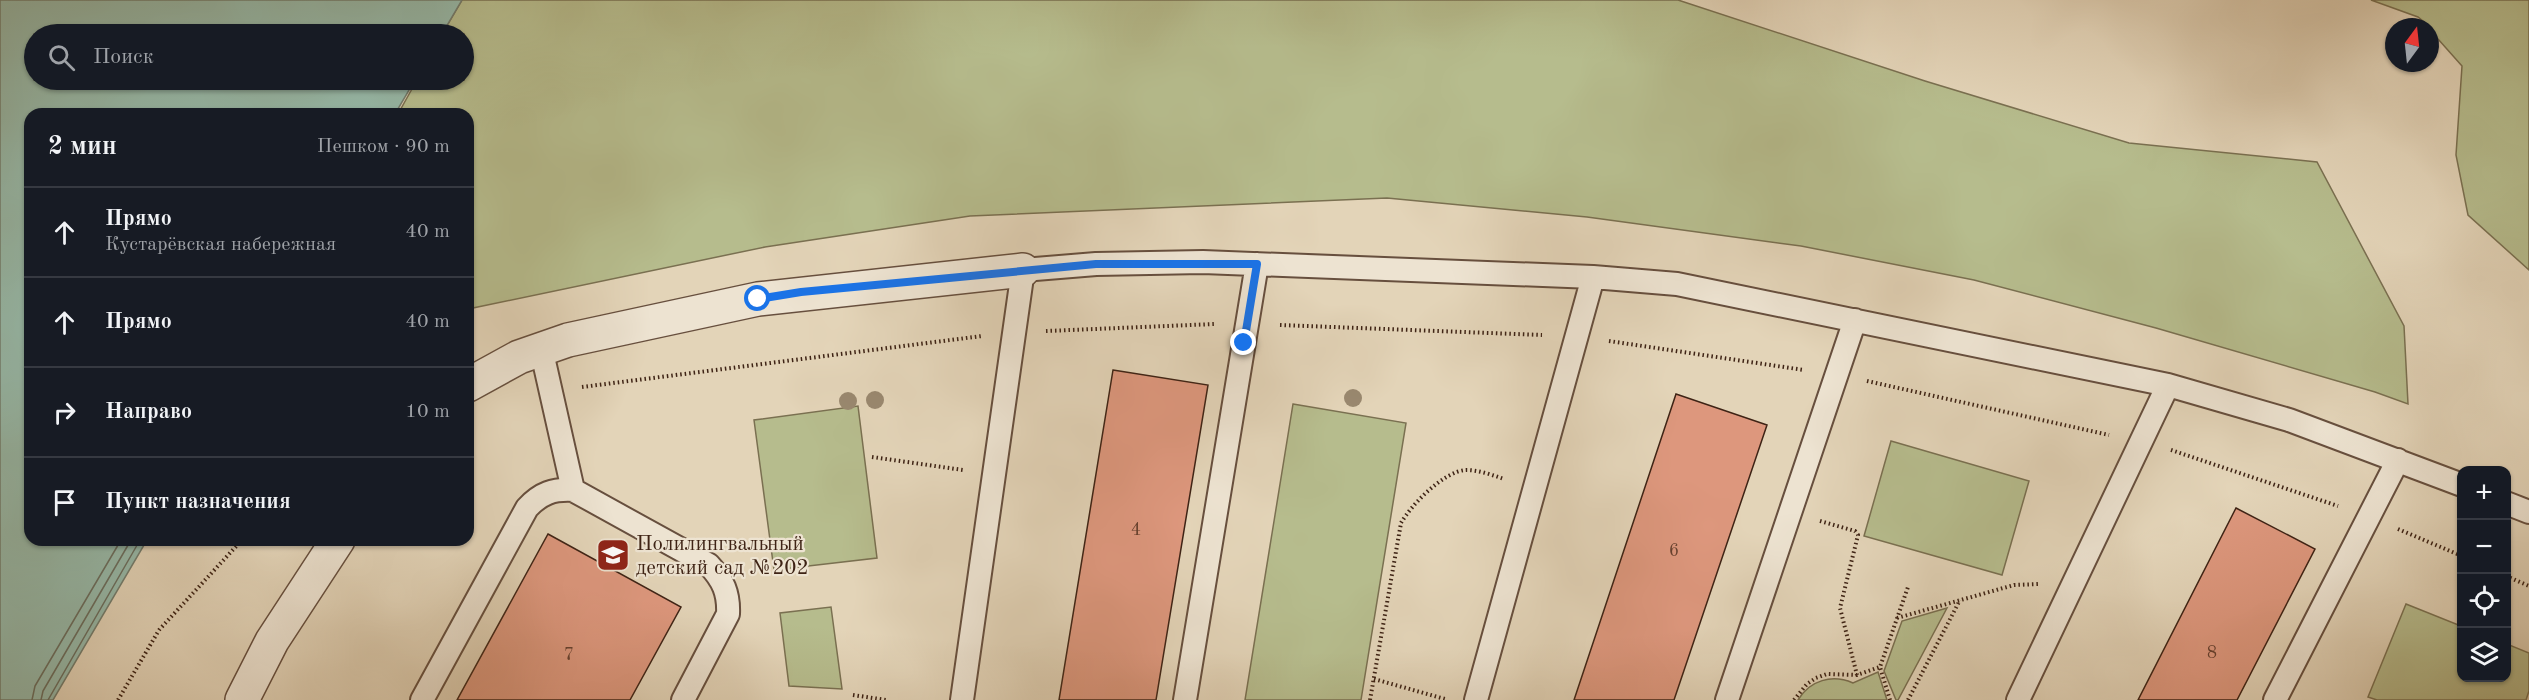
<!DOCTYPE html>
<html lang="ru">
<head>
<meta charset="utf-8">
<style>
  body { margin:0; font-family:"Old Standard TT",serif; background:#20242c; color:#f1f3f6 }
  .controls { position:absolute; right:18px; bottom:18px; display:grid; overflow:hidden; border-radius:12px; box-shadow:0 2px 4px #0004 }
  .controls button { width:54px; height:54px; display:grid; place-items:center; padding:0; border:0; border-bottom:2px solid #363941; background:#171b24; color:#f1f3f6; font:30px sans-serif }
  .compass { position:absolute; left:2385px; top:18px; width:54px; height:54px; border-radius:50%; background:#171b24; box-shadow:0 2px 4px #0004; rotate:15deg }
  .stop { position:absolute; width:18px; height:18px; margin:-14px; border:4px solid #1a73e8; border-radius:50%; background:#fff }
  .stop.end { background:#1a73e8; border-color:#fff; box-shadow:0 2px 6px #0008 }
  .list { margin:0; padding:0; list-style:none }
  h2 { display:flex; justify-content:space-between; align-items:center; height:78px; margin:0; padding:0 24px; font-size:26px }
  h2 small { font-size:20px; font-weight:400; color:#9ea1a6 }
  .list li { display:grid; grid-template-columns:39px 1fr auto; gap:18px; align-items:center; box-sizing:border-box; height:90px; padding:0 24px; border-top:2px solid #363941 }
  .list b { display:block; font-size:22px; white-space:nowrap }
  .list p { margin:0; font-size:20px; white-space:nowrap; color:#9ea1a6 }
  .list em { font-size:20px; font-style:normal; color:#9ea1a6 }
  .icon { flex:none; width:33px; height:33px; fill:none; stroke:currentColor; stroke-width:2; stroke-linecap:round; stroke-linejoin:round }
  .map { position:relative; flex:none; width:2529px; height:700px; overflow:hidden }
  .search { position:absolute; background:#171b24; box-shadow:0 2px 4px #0004; left:24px; top:24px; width:450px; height:66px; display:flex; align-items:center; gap:15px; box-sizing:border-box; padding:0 21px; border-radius:33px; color:#9ea1a6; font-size:22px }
  .panel { position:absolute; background:#171b24; box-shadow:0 2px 4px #0004; left:24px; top:108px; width:450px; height:438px; border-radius:18px }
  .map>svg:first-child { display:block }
  .green { fill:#b6bc8d; stroke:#7a7051; stroke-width:1.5 }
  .water { fill:#96b9a9; stroke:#737d6e; stroke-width:1.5 }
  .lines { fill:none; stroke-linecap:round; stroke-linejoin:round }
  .shore { stroke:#6a6e5f; stroke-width:1.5 }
  .building { fill:#dd977d; stroke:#3e2315; stroke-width:1.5 }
  .lane-casing { stroke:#674f3e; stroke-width:26 }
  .street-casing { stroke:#674f3e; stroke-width:36 }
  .path { stroke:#3e2315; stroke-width:4; stroke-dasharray:1.5 3; stroke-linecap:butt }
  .lane { stroke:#ede3d1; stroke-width:22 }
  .street { stroke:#ede3d1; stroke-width:33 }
  .tree { fill:#99886f }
  .route { stroke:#1a73e8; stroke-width:8 }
  .labels { text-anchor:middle; stroke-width:4.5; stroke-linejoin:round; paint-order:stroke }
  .number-label { font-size:18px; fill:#66402f }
  .poi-label { font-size:21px; fill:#3e2315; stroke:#ede3d1; text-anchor:start }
</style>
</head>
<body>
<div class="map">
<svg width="2529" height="700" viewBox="0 0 2529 700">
  <rect width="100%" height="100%" fill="#e3d4b8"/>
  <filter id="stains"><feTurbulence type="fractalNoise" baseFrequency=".00333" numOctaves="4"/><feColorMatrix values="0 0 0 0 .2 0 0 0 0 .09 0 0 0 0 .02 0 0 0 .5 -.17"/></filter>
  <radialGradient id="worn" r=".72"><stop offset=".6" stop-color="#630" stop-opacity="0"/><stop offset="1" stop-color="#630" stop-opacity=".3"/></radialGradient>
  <path class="green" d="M462,0H1678L1925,81L2129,143L2317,162L2404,326L2408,404L2375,392L2156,328L1974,280L1801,246L1587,217L1387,198L970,216L765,247L468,309V114H398L417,80H464V34H442Z
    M2371,0H2529V270L2468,215L2456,155L2462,66L2430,30V27L2418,17Z
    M1293,404L1406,423L1361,700H1245Z
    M858,406L877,558L774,570L754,420Z
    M1891,441L2029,481L2002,575L1864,536Z
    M2406,604L2461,626L2462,678H2506L2507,644L2529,653V691L2526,700H2377L2368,697Z
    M831,607L842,689L789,686L780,613Z
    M1947,608L1898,700H1896L1884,671L1902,621Z
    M1878,672L1887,700H1798C1810,680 1832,674 1853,683Z"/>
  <path class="water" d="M0,0H462L442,34H34V80H415L395,114H30V540H147L53,700H0Z"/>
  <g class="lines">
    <path class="shore" d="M32,700L35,686L121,540
      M41,700L43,691L131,540
      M48,700L140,540"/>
  </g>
  <path class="building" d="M1113,370L1208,385L1156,700H1059Z
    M1676,394L1767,425L1674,700H1574Z
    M2236,508L2315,549L2237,700H2138Z
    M548,534L681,607L630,700H457Z"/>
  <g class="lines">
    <g class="lane-casing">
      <path id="lane" d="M541,348L573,490
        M2506,503L2529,512
        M422,700L527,508C541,493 553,489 573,490L709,565C723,580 729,593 728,614L683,700
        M962,700L1023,270L1096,264L1203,262L1593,277L1677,284L2168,385L2289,420L2462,485
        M1185,700L1257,264
        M1476,700L1593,277
        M1727,700L1855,320
        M2018,700L2168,385
        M2275,700L2398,460"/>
    </g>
    <g class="street-casing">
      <path id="street" d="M468,385L519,357L568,340L758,299L1023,270
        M242,700L272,641L338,540"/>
    </g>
    <path class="path" d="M1280,325L1542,335
      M1046,331L1215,324
      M1609,341L1804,370
      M1867,381L2109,435
      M582,387L982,336
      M2171,450L2338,506
      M872,457L963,470
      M1820,521L1855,531L1858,535L1840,608L1857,675
      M2398,529L2462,556
      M2506,576L2529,586
      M1897,618L2014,585L2038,584
      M1374,679L1445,699
      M853,695L886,700
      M118,700L159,630L242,540
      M1370,700L1401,523C1411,505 1444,471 1466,470C1479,470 1492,475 1504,479
      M1794,700L1807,684L1816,678L1827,674L1857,675L1880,667
      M1890,700L1880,667L1908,587
      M1908,700L1960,600"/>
    <use href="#lane" class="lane"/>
    <use href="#street" class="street"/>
  </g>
  <g class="tree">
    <circle cx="1353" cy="398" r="9"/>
    <circle cx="875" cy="400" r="9"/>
    <circle cx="848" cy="401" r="9"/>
  </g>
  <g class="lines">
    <path class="route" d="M758,299L801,292L1096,264H1257L1244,343"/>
  </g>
  <defs>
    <g id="school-square" transform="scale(1.725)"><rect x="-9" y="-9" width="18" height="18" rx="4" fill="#8f2418" stroke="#ede3d1"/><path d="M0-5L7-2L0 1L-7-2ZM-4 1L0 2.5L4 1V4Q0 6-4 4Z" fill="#fff"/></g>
  </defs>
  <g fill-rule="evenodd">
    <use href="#school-square" x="613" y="555"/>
  </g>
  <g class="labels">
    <g class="number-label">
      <text x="1136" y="535">4</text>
      <text x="1674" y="556">6</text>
      <text x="2212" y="658">8</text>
      <text x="569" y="660">7</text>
    </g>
    <g class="poi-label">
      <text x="636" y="550">Полилингвальный<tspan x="636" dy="24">детский сад №202</tspan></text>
    </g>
  </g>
  <rect width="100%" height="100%" filter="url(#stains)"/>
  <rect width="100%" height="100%" fill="url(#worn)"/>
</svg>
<div class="controls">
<button>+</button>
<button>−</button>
<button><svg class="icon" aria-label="locate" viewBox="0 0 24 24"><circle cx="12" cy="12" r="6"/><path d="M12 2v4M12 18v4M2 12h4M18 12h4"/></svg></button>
<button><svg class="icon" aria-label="layers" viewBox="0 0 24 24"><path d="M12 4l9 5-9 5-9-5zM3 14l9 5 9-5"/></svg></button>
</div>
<svg class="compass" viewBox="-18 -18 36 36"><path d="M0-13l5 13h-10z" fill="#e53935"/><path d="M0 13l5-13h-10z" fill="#9ea1a6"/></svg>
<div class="stop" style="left:758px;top:299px"></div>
<div class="stop end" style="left:1244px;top:343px"></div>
<div class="search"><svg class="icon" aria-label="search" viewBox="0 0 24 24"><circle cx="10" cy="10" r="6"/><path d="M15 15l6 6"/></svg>Поиск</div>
<section class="panel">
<h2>2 мин<small>Пешком · 90 m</small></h2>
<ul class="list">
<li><svg class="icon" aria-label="ahead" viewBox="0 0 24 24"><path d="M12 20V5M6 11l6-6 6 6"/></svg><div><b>Прямо</b><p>Кустарёвская набережная</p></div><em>40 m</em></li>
<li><svg class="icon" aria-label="ahead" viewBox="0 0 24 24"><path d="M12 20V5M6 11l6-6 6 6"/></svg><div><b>Прямо</b></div><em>40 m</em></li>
<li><svg class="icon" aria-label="right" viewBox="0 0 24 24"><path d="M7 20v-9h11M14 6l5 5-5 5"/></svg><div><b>Направо</b></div><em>10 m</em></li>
<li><svg class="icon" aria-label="arrive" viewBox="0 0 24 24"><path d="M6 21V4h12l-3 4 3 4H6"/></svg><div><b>Пункт назначения</b></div></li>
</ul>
</section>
</div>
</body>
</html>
